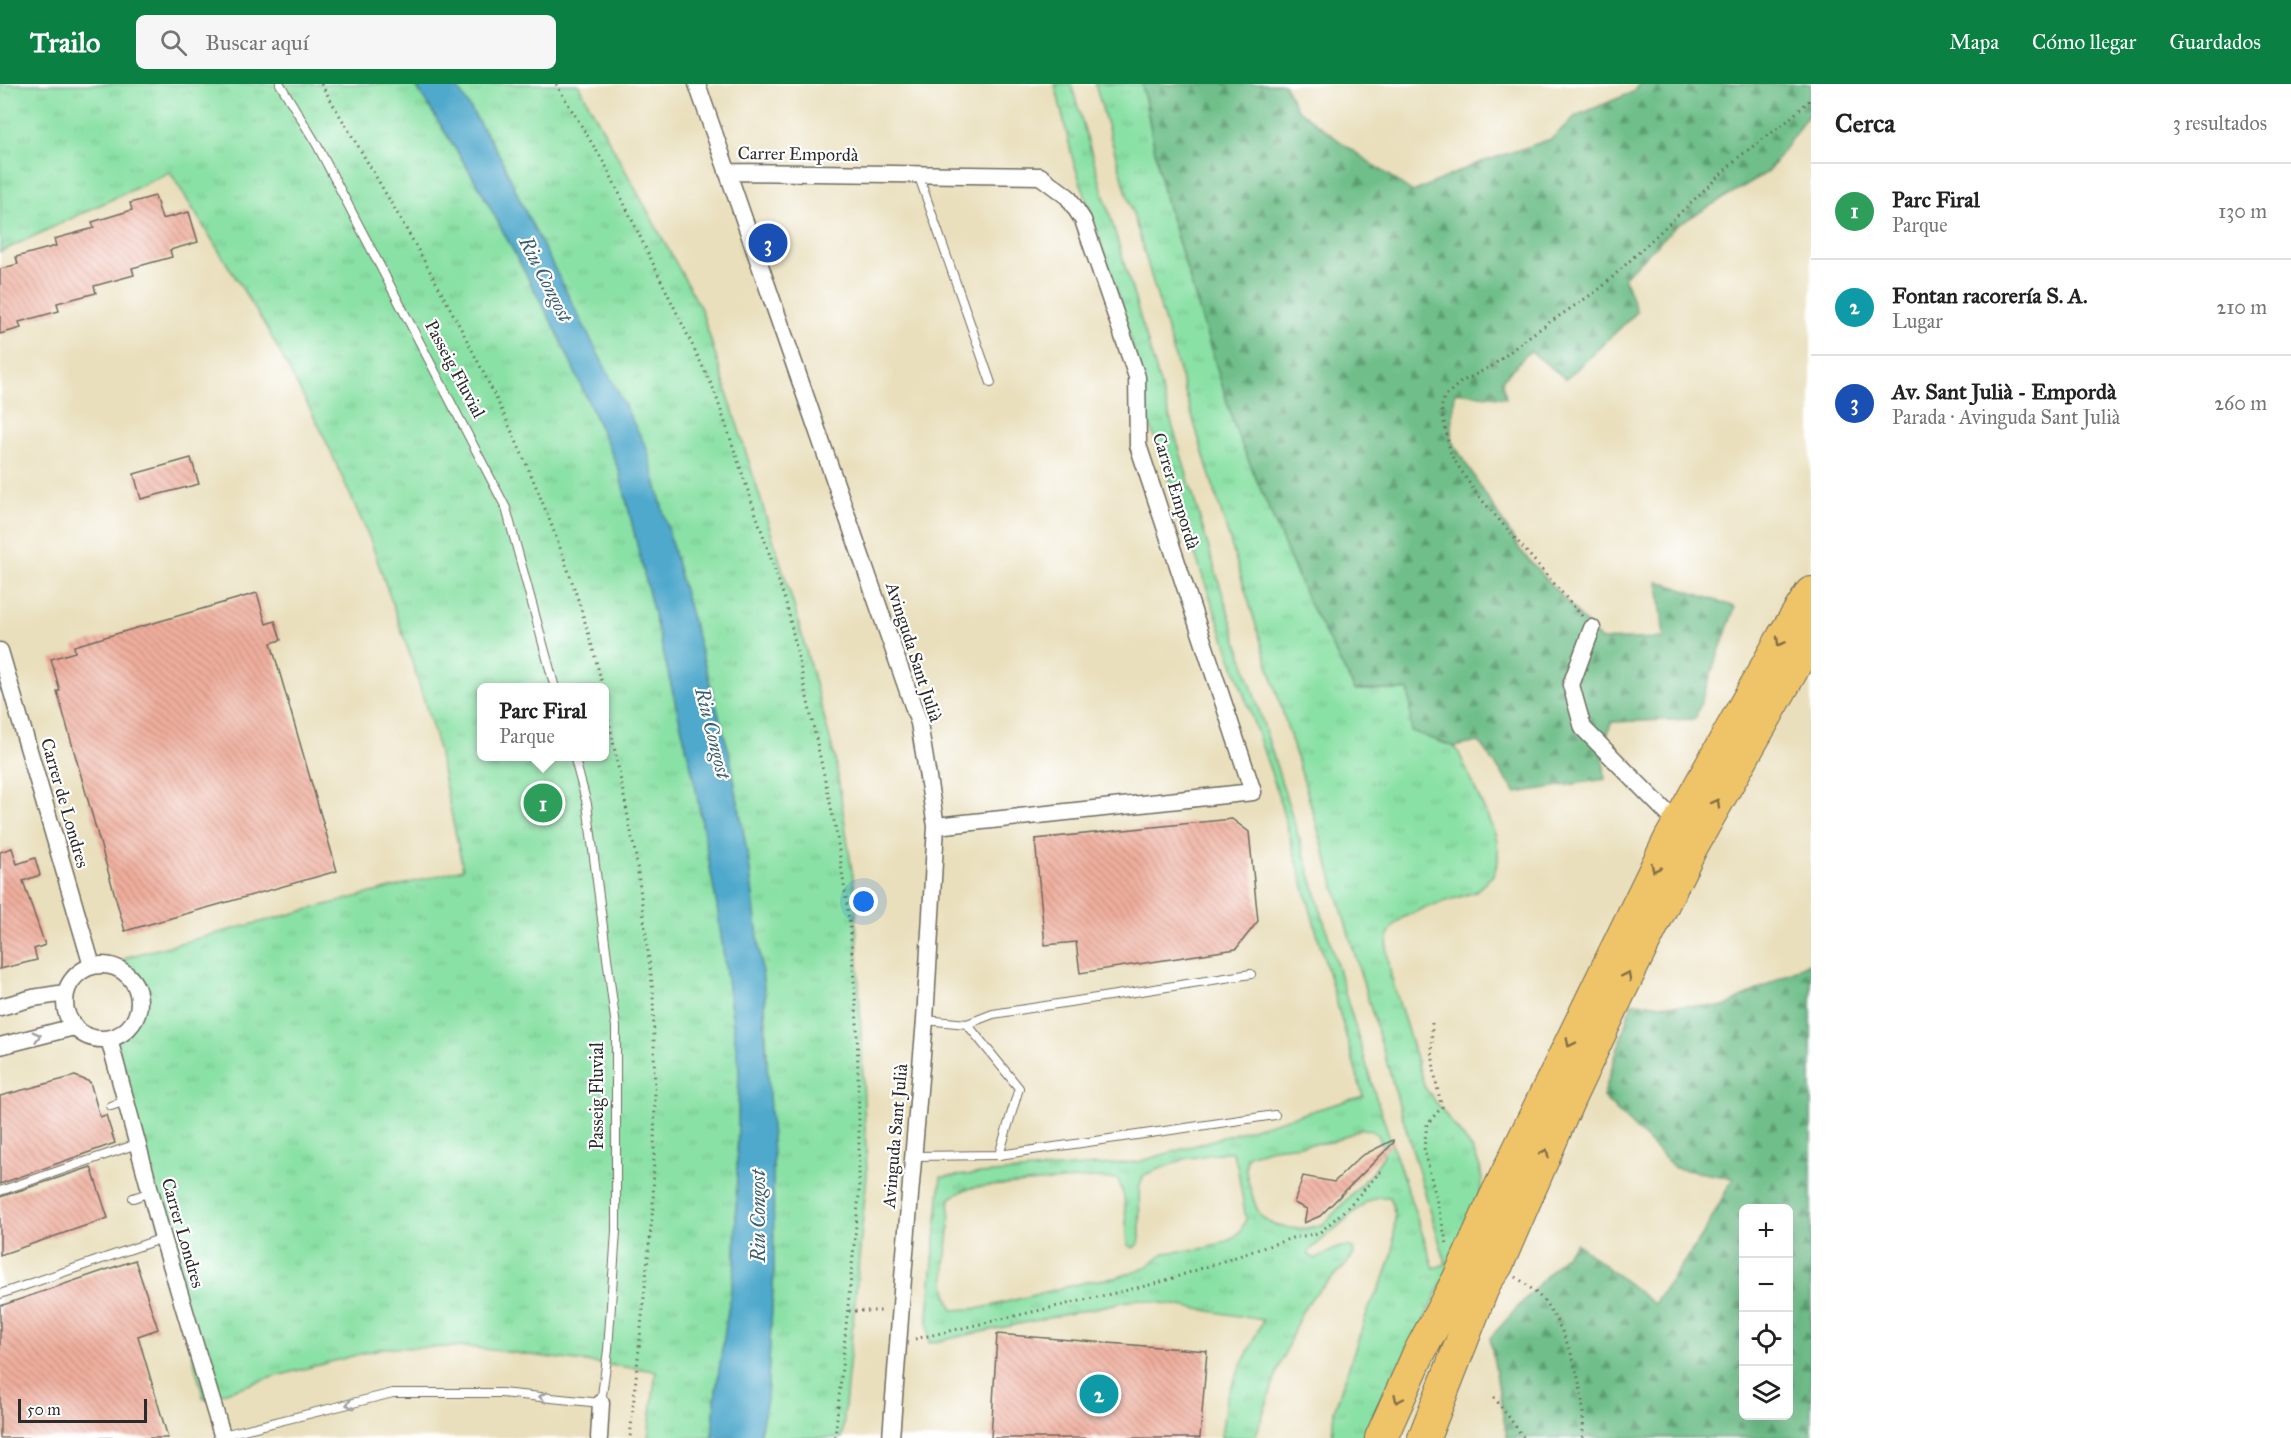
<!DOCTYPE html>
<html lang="es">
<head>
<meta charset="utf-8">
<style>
  body { margin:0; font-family:"IM FELL Great Primer",serif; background:#f6f6f6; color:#222 }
  .controls { position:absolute; right:18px; bottom:18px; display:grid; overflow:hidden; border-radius:9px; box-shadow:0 6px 24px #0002 }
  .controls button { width:54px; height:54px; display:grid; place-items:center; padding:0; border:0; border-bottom:2px solid #e0e0e0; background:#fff; color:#222; font:30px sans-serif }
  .scale { position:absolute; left:18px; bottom:15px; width:129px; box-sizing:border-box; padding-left:6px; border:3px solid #2b2b2b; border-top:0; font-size:16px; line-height:21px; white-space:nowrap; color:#2b2b2b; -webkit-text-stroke:4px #fff; paint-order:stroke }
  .you { position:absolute; left:864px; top:818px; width:21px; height:21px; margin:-15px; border:4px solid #fff; border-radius:50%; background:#1a73e8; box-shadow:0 0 0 9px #1a73e833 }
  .badge { display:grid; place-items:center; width:39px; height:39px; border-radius:50%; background:#0b8043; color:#fff; font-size:20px; font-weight:700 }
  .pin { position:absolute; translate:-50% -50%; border:3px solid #fff; box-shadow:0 2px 6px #0006 }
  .popup { position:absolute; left:477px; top:599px; width:132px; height:78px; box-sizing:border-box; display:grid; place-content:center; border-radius:9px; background:#fff; filter:drop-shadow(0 2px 4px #0005); font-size:20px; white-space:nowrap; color:#767676 }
  .popup b { font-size:22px; color:#222 }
  .popup::after { content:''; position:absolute; left:50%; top:100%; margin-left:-12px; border:12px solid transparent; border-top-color:#fff }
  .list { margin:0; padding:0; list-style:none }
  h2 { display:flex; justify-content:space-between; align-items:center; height:78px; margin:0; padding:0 24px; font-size:26px }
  h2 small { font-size:20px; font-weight:400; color:#767676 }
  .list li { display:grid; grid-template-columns:39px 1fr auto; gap:18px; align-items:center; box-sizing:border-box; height:96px; padding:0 24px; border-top:2px solid #e0e0e0 }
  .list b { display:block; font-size:22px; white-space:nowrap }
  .list p { margin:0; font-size:20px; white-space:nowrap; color:#767676 }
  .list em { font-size:20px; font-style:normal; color:#767676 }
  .icon { flex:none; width:33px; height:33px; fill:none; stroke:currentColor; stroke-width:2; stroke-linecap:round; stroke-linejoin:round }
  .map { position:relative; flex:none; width:1811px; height:1354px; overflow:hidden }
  header { display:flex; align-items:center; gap:36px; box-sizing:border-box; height:84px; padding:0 30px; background:#0b8043; color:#fff }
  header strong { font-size:28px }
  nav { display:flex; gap:33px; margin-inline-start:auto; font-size:21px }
  .search { width:420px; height:54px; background:#f6f6f6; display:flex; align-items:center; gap:15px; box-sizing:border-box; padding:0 21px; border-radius:9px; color:#767676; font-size:22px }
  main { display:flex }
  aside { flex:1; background:#fff }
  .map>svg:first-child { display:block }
  .grass { fill:url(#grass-tufts); stroke:#5a8668; stroke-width:1.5; fill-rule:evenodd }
  .forest { fill:url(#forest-firs); stroke:#4d755a; stroke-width:1.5; fill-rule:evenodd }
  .water { fill:#4fa9cc; stroke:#3d6a7c; stroke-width:1.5 }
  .building { fill:url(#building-back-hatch) }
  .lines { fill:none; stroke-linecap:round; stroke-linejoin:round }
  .lane-casing { stroke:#6e6a5e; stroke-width:10 }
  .street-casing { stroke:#6e6a5e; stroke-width:19 }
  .highway-casing { stroke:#6e6a5e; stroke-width:34 }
  .path { stroke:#6e6a5e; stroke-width:3; stroke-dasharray:1.5 4.5; stroke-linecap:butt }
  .lane { stroke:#fff; stroke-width:8 }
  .street { stroke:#fff; stroke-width:16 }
  .highway { stroke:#efc469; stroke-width:32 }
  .oneway { stroke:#837047 }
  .oneway2 { stroke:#a0a0a0 }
  .labels { text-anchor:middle; stroke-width:4.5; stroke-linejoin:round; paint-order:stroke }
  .street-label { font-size:18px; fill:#2b2b2b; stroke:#fff }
  .water-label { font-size:20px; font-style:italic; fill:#395d6b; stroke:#fff }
</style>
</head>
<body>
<header>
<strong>Trailo</strong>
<div class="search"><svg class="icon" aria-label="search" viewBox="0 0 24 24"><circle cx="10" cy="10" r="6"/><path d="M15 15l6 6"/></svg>Buscar aquí</div>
<nav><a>Mapa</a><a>Cómo llegar</a><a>Guardados</a></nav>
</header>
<main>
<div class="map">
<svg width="1811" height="1354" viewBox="0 0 1811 1354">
  <defs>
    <pattern id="grass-tufts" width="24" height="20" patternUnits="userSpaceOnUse" patternTransform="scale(1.5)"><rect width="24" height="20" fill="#8ae1a5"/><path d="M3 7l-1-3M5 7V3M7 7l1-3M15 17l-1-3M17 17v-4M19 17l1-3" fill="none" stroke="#77c18e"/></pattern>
    <pattern id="forest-firs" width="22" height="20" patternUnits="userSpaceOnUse" patternTransform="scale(1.5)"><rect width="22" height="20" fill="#6fbf8a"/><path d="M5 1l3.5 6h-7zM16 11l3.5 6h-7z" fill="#5b9b71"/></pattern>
    <pattern id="building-back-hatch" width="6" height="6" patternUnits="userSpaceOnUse" patternTransform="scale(1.5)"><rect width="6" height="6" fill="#f0ae9d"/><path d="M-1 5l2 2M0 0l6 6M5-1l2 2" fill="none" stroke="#c38e80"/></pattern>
  </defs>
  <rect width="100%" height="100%" fill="#fff"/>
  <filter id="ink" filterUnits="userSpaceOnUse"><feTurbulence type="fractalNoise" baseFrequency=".0167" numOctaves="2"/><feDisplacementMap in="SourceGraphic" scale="12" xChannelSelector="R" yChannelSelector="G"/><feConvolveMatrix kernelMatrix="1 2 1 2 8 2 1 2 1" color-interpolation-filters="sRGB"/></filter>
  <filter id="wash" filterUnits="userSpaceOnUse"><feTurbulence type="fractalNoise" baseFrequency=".008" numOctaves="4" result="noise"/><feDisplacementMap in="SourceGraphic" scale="24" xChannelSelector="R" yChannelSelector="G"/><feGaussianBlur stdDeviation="1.35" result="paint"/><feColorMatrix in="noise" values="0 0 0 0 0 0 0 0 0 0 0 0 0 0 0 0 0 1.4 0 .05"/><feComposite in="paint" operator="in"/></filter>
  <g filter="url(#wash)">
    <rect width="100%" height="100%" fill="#e9dfbc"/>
    <path class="grass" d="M0,0H415L478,101L557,248L619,386L694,695L717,822L739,984L735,1180L716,1306L712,1354H648L656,1287L468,1263L383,1264L273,1293L204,1315L109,955C144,940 150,906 116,884L127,873L463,785L435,652L410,571L370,455L321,346L268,246L170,88L0,168ZM482,604H604V672H482Z
      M455,0H578L701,225L794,522L835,674L855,807L867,1091L842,1354H759L767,1315L774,1186L765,913L749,779L729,668L680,492L649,373L527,131L500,72Z
      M1055,0H1071L1217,492L1308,783L1375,1010L1434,1184L1446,1180L1302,691L1203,369L1095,0H1142L1163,107L1236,347L1308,517L1355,606H1409L1458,667L1496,752L1498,765V778L1493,791L1475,808L1424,824L1404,833L1394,841L1388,852L1387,867L1391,892L1425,1004L1472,1065L1480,1083L1482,1097L1478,1125L1367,1354H1332L1334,1327L1368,1226L1385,1192L1393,1168L1395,1131L1390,1113H1378L1366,1118L1309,1167V1172L1315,1175C1328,1171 1339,1158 1353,1164L1354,1170L1345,1182L1313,1212L1301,1229L1278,1286L1255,1354H1221L1226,1314L1263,1236L1138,1215L929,1259L928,1231L941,1093L1138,1078L1363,1012L1275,700L1149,338L1141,293L1116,204L1073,76ZM1361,1045L1370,1046L1379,1052L1384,1071L1374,1086L1325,1139C1309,1147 1275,1147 1262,1133C1255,1125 1253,1113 1250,1103C1246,1091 1244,1082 1248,1071L1272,1064L1332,1058ZM1225,1068H1232L1237,1081L1246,1135L1241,1146L1232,1155L1207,1164L1164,1169L1143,1185L1115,1194L1090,1197L982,1224L953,1226C939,1195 946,1178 949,1147C950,1136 949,1125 950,1114L966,1105L978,1103L1089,1094L1118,1095L1124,1113L1128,1161L1133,1164L1138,1161L1140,1155L1139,1103L1144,1091L1185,1075Z"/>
    <path class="forest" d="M1142,0H1284L1297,25L1349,64L1413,108L1476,80L1551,55L1576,32L1633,8L1639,0H1811V27L1768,88L1676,142L1624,193L1637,228L1566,295L1530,267L1502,296L1506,314L1455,308L1451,356L1521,467L1601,556L1664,554L1658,497L1735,523L1695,635L1611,638L1603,668L1605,695L1516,709L1479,658L1454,663L1411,647L1409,606H1355L1308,517L1236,347L1163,107Z
      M1811,878V1354H1507L1490,1254L1576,1159L1654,1220L1701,1154L1733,1094L1675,1084L1603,1013L1632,919L1724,923ZM1744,1124H1788V1332H1744Z"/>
    <path class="water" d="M415,0H455L500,72L527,131L647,365L680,492L729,668L749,779L765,913L764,934L773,1071L774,1186L767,1315L759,1354H712L716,1306L735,1180L739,984L717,822L694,695L619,386L557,248L478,101Z"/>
    <g id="blocks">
      <path class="building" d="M155,112L162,135L189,128L198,158L170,166L172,173L132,184L134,191L94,202L96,209L57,219L59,227L19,238L21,244L0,250V185L18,180L16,173L56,162L54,155L94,144L92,138L132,126L130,119Z
        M191,374L199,400L141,415L134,390Z
        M257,509L266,540L275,537L281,556L271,559L337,787L125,847L57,607H60L51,575L75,568L74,562Z
        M1232,735L1249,748L1258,837L1236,865L1080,889L1076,858L1045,861L1035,755Z
        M12,764L17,780L35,774L40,791L23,797L45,861L34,865L37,876L0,885V768Z
        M75,992L90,998L100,1033L106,1031L115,1059L0,1100V1012Z
        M1393,1056L1394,1058L1320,1132L1304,1139L1307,1125L1294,1119L1303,1092L1334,1098L1361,1072Z
        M91,1083L108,1134L0,1171V1113Z
        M135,1176L158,1245L138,1252L168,1354H0V1222Z
        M997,1250L1207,1267L1200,1354H991Z"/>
    </g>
  </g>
  <g filter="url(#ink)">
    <use href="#blocks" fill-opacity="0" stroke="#6e6a5e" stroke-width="1.5"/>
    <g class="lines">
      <g class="lane-casing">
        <path id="lane" d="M280,0L317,61L506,424L555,604
          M918,90L991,299
          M925,936L967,940L1019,1004L999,1071
          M967,940L993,930L1251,890
          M111,1022L126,1017
          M913,1072L999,1071L1275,1031
          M0,1107L137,1060
          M133,1114L151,1108
          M0,1210L163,1154
          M223,1351L393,1309H501L601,1319L608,1266L616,1147V943L587,720L574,672"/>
      </g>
      <g class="street-casing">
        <path id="street" d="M697,0L919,639L936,742L925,936L904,1181L891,1354
          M727,88L1040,92L1068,113L1083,136L1137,293L1138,361L1253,708L936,742
          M1592,544L1571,601L1583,644L1678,740
          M0,567L92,882
          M65 918a37 37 0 1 1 74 0a37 37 0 1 1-74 0Z
          M0,923L33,914L65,909
          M109,955L163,1154L223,1354
          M0,962L74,943
          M599,1354L601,1319"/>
      </g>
      <g class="highway-casing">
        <path id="highway" d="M1381,1354L1418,1271L1459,1194L1495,1114L1670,755L1783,553L1811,509
          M1424,1354L1485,1198L1497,1181L1569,1015L1620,907L1692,762L1811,553"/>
      </g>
      <path class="path" d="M321,0C435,191 550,385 603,604
        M556,0L607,84L714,306L787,522L836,746L850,842L857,939L859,1039V1111L835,1354
        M1582,532L1475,408L1451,371L1441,324L1445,312L1461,298L1492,282L1531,251L1601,204L1740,72L1785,39L1811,15
        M604,612L636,773L653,907L655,1014L653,1123L630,1354
        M1432,939C1431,969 1434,994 1442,1023L1427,1040L1424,1064L1447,1160
        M1516,1193C1526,1200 1540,1211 1547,1221C1571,1256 1588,1311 1582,1354
        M849,1227H884
        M915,1255L1158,1199L1292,1154L1319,1149L1347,1124L1382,1086
        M1494,1313L1524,1354"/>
      <use href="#lane" class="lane"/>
      <use href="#street" class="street"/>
      <use href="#highway" class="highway"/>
    </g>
    <defs><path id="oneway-chevron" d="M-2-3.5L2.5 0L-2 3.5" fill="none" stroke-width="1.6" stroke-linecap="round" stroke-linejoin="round" transform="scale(1.5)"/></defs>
    <g class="oneway">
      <use href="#oneway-chevron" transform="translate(1780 558) rotate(120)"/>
      <use href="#oneway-chevron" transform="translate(1716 719) rotate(-61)"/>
      <use href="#oneway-chevron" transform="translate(1655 784) rotate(116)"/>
      <use href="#oneway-chevron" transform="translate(1627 892) rotate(-63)"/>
      <use href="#oneway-chevron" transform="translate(1570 959) rotate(116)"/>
      <use href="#oneway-chevron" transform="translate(1545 1069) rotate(-66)"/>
      <use href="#oneway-chevron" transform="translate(1398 1315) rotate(115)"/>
    </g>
    <g class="oneway2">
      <use href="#oneway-chevron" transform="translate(37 952) rotate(-15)"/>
      <use href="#oneway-chevron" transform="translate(543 1313) rotate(-174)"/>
      <use href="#oneway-chevron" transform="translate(350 1320) rotate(166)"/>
    </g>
  </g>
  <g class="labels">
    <g class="street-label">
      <text transform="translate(798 70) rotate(1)" y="6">Carrer Empordà</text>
      <text transform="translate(455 285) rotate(62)" y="6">Passeig Fluvial</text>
      <text transform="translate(1176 407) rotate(73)" y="6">Carrer Empordà</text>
      <text transform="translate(914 568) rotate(72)" y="6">Avinguda Sant Julià</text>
      <text transform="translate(65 719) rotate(74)" y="6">Carrer de Londres</text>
      <text transform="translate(597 1012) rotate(-90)" y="6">Passeig Fluvial</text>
      <text transform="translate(895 1052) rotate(-85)" y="6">Avinguda Sant Julià</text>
      <text transform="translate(183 1149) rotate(74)" y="6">Carrer Londres</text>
    </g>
    <g class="water-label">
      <text transform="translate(546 195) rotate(63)" y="7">Riu Congost</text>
      <text transform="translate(713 649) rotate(76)" y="7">Riu Congost</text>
      <text transform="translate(758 1132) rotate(-90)" y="7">Riu Congost</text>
    </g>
  </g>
</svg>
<div class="controls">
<button>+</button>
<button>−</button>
<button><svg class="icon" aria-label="locate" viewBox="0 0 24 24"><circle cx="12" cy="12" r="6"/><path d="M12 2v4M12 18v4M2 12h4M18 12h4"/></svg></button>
<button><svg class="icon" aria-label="layers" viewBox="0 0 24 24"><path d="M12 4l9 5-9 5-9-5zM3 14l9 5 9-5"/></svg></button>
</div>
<div class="scale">50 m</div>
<div class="you"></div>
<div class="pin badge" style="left:543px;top:719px;background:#2e9e5b">1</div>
<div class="popup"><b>Parc Firal</b>Parque</div>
<div class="pin badge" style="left:1099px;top:1310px;background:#0f9aa8">2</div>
<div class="pin badge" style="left:768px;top:159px;background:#1a4fb4">3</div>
</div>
<aside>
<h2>Cerca<small>3 resultados</small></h2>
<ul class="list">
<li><span class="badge" style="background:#2e9e5b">1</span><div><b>Parc Firal</b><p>Parque</p></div><em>130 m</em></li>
<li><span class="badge" style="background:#0f9aa8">2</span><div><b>Fontan racorería S. A.</b><p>Lugar</p></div><em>210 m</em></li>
<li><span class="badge" style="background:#1a4fb4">3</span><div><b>Av. Sant Julià - Empordà</b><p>Parada · Avinguda Sant Julià</p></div><em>260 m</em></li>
</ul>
</aside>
</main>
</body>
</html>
